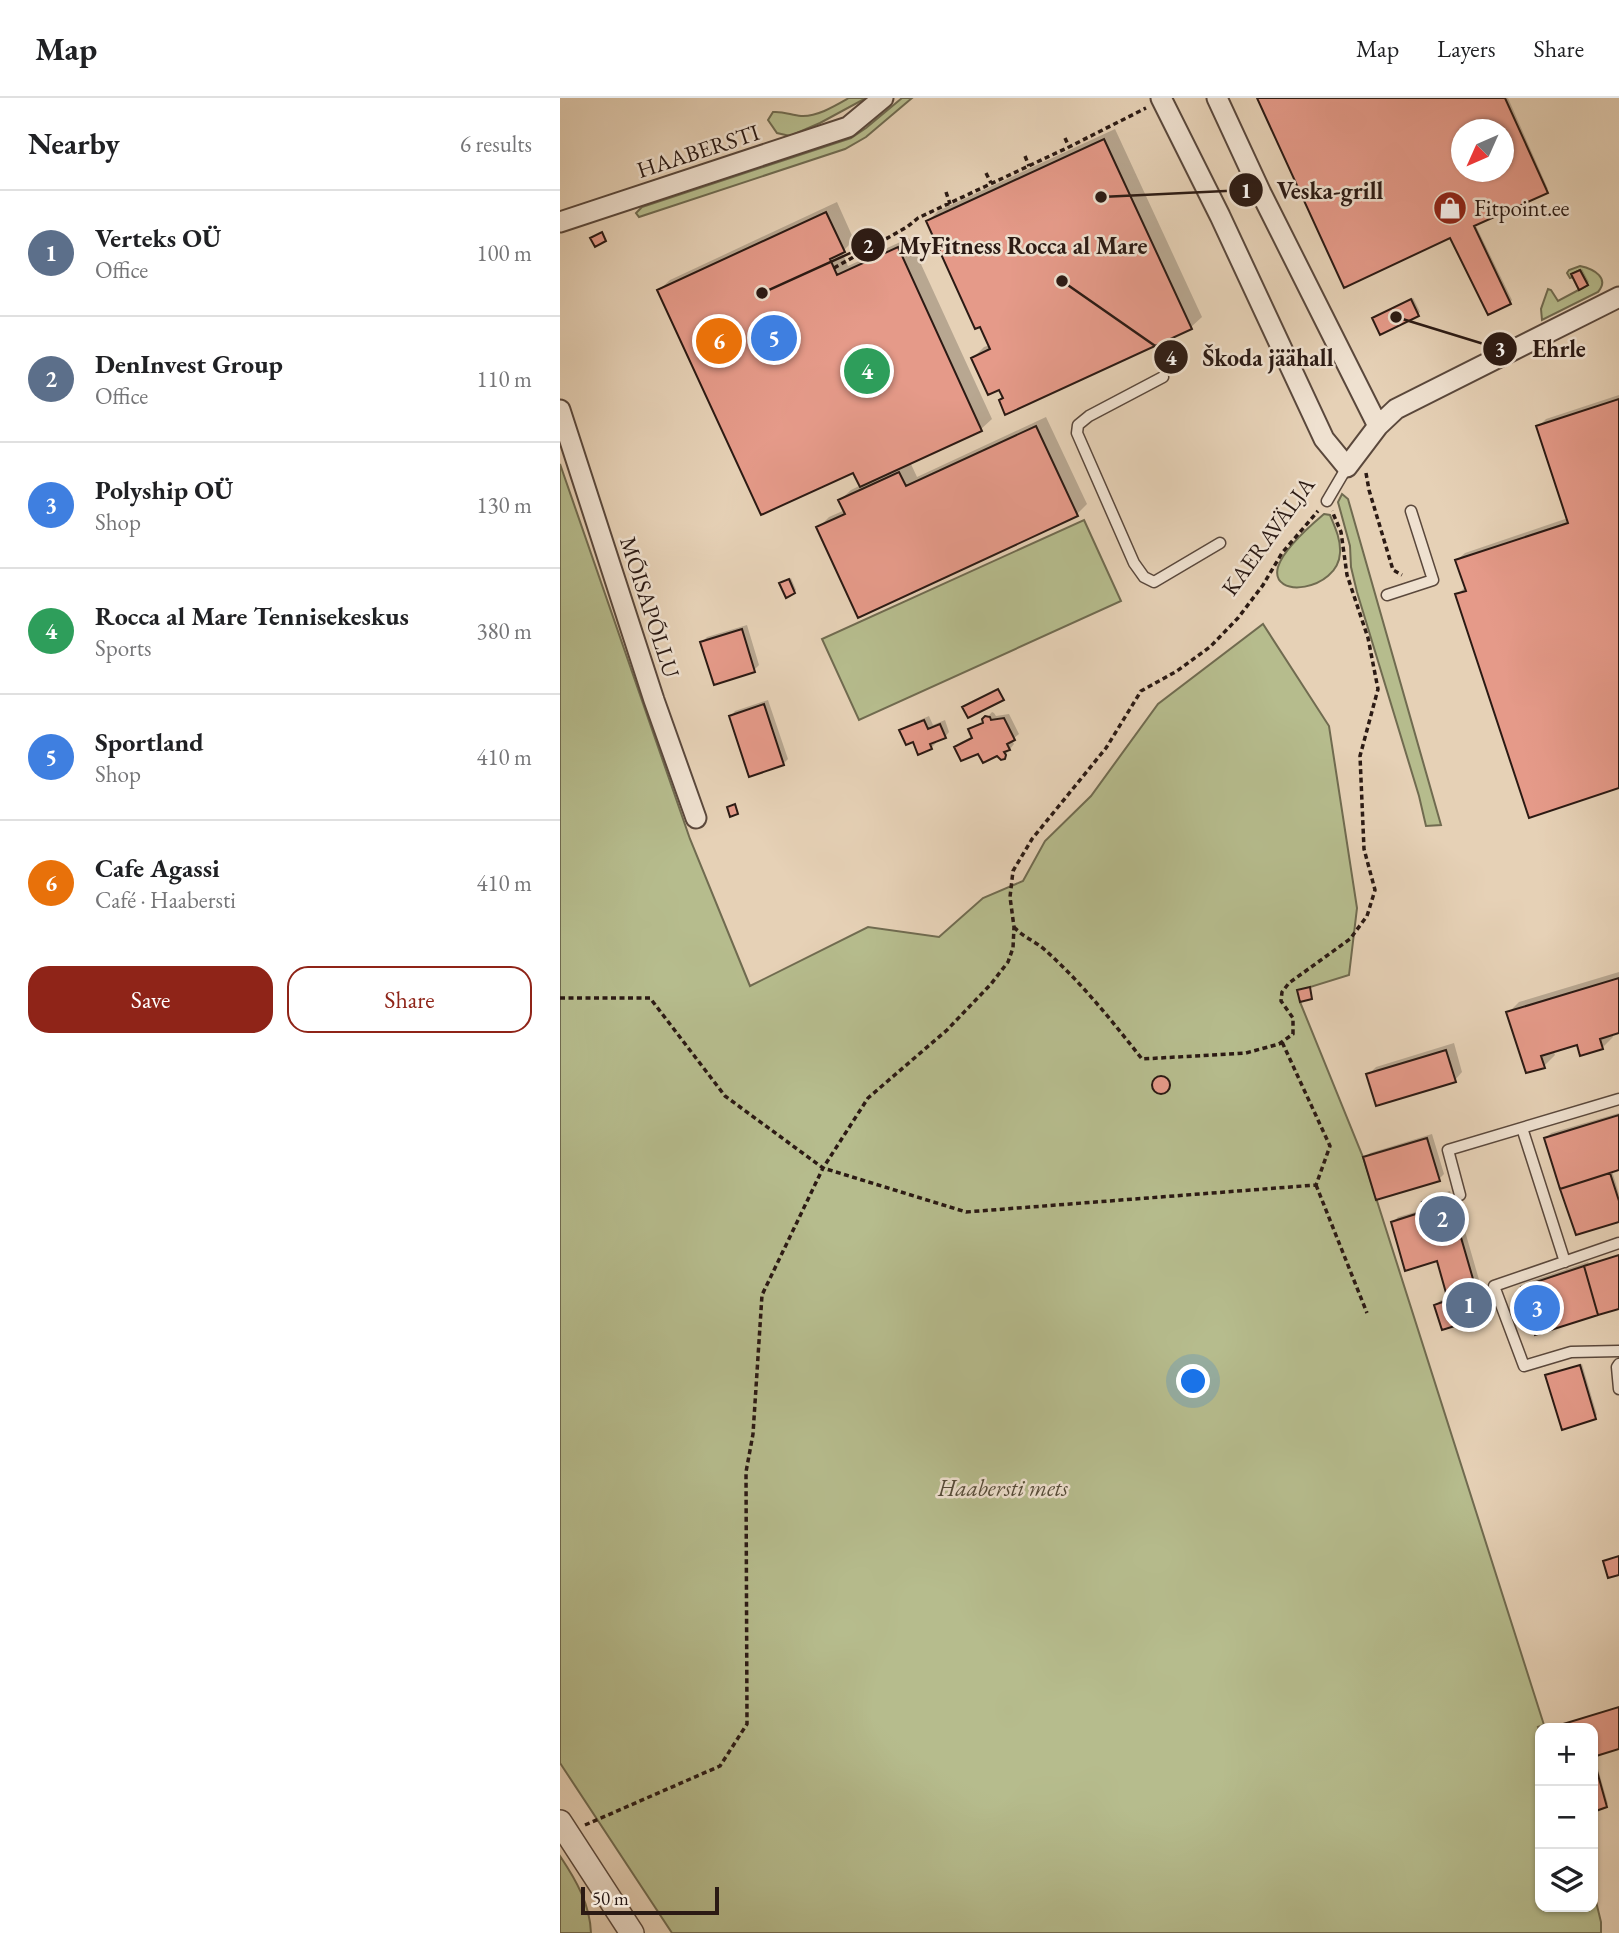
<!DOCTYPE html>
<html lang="en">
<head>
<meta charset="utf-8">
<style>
  body { margin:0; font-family:"EB Garamond",serif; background:#f6f6f6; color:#202124 }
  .controls { position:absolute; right:21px; bottom:21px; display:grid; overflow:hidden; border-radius:14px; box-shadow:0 2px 5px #0004 }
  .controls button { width:63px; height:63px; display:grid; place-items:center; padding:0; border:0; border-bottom:2px solid #e0e0e0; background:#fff; color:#202124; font:35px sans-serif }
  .compass { position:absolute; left:891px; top:21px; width:63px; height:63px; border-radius:50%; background:#fff; box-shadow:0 2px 5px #0004; rotate:225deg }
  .scale { position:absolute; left:21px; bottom:18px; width:138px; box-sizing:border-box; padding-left:7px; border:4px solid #2b1a14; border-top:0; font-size:19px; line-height:24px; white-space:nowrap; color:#2b1a14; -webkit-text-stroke:5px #efe1d0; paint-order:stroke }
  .you { position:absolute; left:634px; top:1284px; width:24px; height:24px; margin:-18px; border:5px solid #fff; border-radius:50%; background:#1a73e8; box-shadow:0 0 0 10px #1a73e833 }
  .badge { display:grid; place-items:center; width:46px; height:46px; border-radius:50%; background:#8f2418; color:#fff; font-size:23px; font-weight:700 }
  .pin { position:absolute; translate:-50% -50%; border:4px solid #fff; box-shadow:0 2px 7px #0006 }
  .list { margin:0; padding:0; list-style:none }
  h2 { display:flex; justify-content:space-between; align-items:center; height:91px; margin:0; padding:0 28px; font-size:30px }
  h2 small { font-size:23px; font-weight:400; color:#757577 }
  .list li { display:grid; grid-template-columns:46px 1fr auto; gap:21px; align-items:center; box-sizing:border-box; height:126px; padding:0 28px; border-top:2px solid #e0e0e0 }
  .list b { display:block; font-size:26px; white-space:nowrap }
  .list p { margin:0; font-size:23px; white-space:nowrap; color:#757577 }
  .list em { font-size:23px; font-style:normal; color:#757577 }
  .actions { display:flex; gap:14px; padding:21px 28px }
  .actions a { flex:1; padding:16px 0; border:2px solid #8f2418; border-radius:21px; text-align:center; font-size:24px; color:#8f2418 }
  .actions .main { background:#8f2418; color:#fff }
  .icon { flex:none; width:38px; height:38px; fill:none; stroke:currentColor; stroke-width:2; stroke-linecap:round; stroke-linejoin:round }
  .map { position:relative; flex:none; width:1059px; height:1835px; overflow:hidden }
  header { display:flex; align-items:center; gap:42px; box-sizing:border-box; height:98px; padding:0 35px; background:#fff; border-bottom:2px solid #e0e0e0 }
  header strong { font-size:33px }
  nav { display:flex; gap:38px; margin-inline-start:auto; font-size:24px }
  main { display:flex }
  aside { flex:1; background:#fff }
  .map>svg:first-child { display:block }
  .green { fill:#b6bc8d; stroke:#706b50; stroke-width:2 }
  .shadow { fill:#0003; fill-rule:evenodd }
  .building { fill:#e59a89; stroke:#2b1a14; stroke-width:2; fill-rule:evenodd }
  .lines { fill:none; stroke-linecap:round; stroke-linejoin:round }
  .service-casing { stroke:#5a483c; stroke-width:13 }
  .minor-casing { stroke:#5a483c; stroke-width:23 }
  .tertiary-casing { stroke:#5a483c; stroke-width:26 }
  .path { stroke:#2b1a14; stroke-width:3.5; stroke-dasharray:5 3.5; stroke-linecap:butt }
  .service { stroke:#efe1d0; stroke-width:10 }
  .minor { stroke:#efe1d0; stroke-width:19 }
  .tertiary { stroke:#efe1d0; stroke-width:23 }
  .labels { text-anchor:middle; stroke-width:5; stroke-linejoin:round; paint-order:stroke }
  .street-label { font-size:23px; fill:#2b1a14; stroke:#efe1d0 }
  .poi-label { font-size:23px; fill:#2b1a14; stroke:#efe1d0; text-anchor:start }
  .park-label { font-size:23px; font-style:italic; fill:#554b38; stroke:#efe1d0 }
  .leader { fill:none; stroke:#2b1a14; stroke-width:2.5 }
  .callout-dot { fill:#2b1a14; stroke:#efe1d0; stroke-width:2.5 }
  .mark-label { font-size:21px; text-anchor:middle; font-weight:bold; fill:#fff }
  .callout-label { font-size:24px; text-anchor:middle; font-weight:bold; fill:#2b1a14; stroke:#efe1d0; stroke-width:5; stroke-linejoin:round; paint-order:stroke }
</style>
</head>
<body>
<header>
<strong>Map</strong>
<nav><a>Map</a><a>Layers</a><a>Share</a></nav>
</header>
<main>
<aside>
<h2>Nearby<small>6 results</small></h2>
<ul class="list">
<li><span class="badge" style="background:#5c6f8a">1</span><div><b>Verteks OÜ</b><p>Office</p></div><em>100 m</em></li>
<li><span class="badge" style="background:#5c6f8a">2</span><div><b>DenInvest Group</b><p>Office</p></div><em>110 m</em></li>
<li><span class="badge" style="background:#3f7fe0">3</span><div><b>Polyship OÜ</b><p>Shop</p></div><em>130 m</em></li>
<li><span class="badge" style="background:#2e9e5b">4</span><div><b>Rocca al Mare Tennisekeskus</b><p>Sports</p></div><em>380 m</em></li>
<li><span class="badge" style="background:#3f7fe0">5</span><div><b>Sportland</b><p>Shop</p></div><em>410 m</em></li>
<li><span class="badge" style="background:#e8710a">6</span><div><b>Cafe Agassi</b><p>Café · Haabersti</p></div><em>410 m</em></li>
</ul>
<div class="actions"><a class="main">Save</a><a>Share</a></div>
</aside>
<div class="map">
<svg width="1059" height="1835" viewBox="0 0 1059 1835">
  <rect width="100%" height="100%" fill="#e6d1b6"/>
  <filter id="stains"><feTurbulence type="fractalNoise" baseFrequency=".00286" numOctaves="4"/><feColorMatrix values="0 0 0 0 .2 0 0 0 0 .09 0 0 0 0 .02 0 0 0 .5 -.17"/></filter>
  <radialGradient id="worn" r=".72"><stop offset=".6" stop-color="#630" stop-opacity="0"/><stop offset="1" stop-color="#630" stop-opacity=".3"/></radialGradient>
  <path class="green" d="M289,0H306L260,25L230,38L217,35L208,22L213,14C223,13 231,17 241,18C257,19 275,8 289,0Z
    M342,0H352L306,39L285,51L79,119L76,115L82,109L291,40L306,30Z
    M1020,168C1034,171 1050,180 1038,194L982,222L981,211L988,191L991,192L998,203L1028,187L1020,172L1012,176L1013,179L1010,180L1007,175L1009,172Z
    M0,366L130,741L190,888L308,829L379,839L423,800L463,783L485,743L531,698L598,606L703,526L769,628L797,810L789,877L750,889L740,904L803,1059L984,1627L978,1629L980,1636V1809H1033V1791L1041,1824V1835H112L0,1665Z
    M782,396L788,401L881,727L866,728L859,698L797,494L791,469L790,448L778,404Z
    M764,416L770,417C775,429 781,442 780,455C778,493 709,502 718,469C723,452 751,427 764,416Z
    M524,422L561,503L299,622L262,541Z
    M0,1758C16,1782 30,1806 31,1835H0Z"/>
  <path class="shadow" d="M699,0H948L988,91L915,126L952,202L950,204L891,138ZM902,32H944V74H902Z
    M555,31L642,219L631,229L446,315L441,302L444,299L440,290L413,260L424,249L430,247L368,123L378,113Z
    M277,104L294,142L282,154L288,168L349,140L432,321L421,331L350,364L357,379L486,319L527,406L517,416L258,430L269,419L285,412L280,402L291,392L301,387L294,372L99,192L110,182Z
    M1022,171L1029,184L1027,186L1015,175Z
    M853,200L860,214L858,216L816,218Z
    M1059,297V688L897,497L905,489L897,462L905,455L1008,420L978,329L986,321Z
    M231,480L236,492L234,494L223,484Z
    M187,527L199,567L194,572L142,544L147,539Z
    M208,602L228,661L223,666L171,618L175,613Z
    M432,614L434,615L436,618L449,616L459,636L452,642L454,646L444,659L437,656L396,649L401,644L413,638L410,632L415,627L424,623Z
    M369,618L373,627L385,622L389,634L385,639L375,643L376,645L371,650L354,642L342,633L346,628Z
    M1059,874V933L1052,935L1053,939L1042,950L1018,944L993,952L995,957L984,968L948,915L959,904Z
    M894,945L902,974L895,982L808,977L816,969Z
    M595 986a8 8 0 1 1 16 0a8 8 0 1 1-16 0Z
    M1059,1015V1071L1052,1073L1059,1096V1122L1017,1135L986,1040L991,1035Z
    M872,1036L884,1076L879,1081L805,1060L810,1055Z
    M890,1093L893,1102H896L928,1213L923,1218L876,1207L881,1202L889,1200L878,1161L833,1124L838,1119L866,1111L864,1104L869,1099Z
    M1059,1157V1209L963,1189L968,1184L1028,1164L1029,1166Z
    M1022,1266L1037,1317L1035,1319L989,1276Z
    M1059,1609V1649L1034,1657L1048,1706L1033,1712V1630H989Z"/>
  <path class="building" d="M697,0H945L988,95L914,128L951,206L928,217L890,140L784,190ZM902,32H944V74H902Z
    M544,41L632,231L445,317L439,302L443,300L439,292L428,297L411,260L430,251L420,229L415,231L366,123Z
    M266,114L285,154L270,161L277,177L338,149L422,333L300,389L293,375L201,417L97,192Z
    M42,134L46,143L35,149L30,140Z
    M1020,172L1028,187L1019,192L1011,176Z
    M851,201L859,218L820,237L812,220Z
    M1059,301V690L969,720L895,496L906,493L895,462L1008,425L976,328Z
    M476,328L518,418L298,520L256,429L285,416L278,402L339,374L346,388Z
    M229,481L235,495L226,500L219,485Z
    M182,531L195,574L154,587L140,544Z
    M438,591L444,602L408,620L402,609Z
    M204,606L224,667L189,679L169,618Z
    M425,618L430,619L431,622L444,620L455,642L447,646L450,652L444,654L446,657L445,661L441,662L437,658L423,665L418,656L401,663L394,649L412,640L408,631L423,625L422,621Z
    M364,622L368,631L380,626L386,640L370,646L372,651L358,657L353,644L346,647L339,632Z
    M175,706L178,716L170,719L167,709Z
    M1059,880V935L1040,941L1043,951L1020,958L1017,947L981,958L985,970L966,975L946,914Z
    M750,889L752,901L740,904L737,892Z
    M886,952L896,984L816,1008L806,976Z
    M592 987a9 9 0 1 1 18 0a9 9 0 1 1-18 0Z
    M1059,1017V1072L1000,1091L984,1040Z
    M867,1040L880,1083L816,1102L803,1059Z
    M1050,1075L1059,1103V1124L1016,1137L1000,1091Z
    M886,1097L888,1106L891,1105L924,1219L882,1232L874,1207L888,1202L877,1163L845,1173L831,1124L865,1113L862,1104Z
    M1059,1157V1211L1038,1217L1024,1168Z
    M1024,1168L1038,1217L975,1237L961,1189Z
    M1020,1267L1036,1321L1002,1332L985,1277Z
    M1059,1458V1477L1048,1480L1043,1463Z
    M1059,1609V1651L1033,1659L1047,1709L1033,1714V1630H990Z"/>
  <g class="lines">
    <g class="service-casing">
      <path id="service" d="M603,279L529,318L518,327L517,335L574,465L584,479L594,484L660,445
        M767,403L787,369
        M827,497L873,482L851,413
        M962,1030L1005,1164
        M900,1097L888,1052L1059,1001
        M1059,1145L934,1188L964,1268L1011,1254L1059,1253
        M1059,1266L1057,1269L1059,1291"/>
    </g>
    <g class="minor-casing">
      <path id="minor" d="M601,0L660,118L764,341L787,369L818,328L836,311L1059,199
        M657,0L701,95L818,328
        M0,124L288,29L323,0
        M0,312L94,602L136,720"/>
    </g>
    <g class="tertiary-casing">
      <path id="tertiary" d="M0,1724L72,1835"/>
    </g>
    <path class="path" d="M505,40L509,49
      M465,58L469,68
      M426,75L431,85
      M386,94L390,106
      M295,145L299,156
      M274,170L347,129L358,120L509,49L586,10
      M806,375L809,392L833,472L842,477
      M454,829C463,839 475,843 485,852C521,884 552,923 582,961L686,955L719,946L733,936V920L721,903L722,894L729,885L790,841L807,818L815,792L804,751L800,658L818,591L808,540L787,477L781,434L772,413
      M0,900H90L165,998L263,1070L406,1114L756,1087L770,1048L722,944
      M756,1087L807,1215
      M25,1727L160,1668L187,1626L186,1374L193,1336L202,1197L263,1070L308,1000L387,932L431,886L448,864L453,850L454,829L450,799L453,773L472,741L546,650L581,593L617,573L650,549L678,520L703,487L722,455L758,413"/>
    <use href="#service" class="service"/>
    <use href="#minor" class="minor"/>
    <use href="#tertiary" class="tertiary"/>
  </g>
  <defs>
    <g id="shop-disc" transform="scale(1.75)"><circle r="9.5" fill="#8f2418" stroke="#efe1d0"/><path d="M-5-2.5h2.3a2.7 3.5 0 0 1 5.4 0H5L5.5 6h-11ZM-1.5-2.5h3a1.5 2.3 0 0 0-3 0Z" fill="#fff"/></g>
  </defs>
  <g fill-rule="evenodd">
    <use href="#shop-disc" x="890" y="110"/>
  </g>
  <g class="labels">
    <g class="street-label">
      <text transform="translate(138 53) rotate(-18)" y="8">HAABERSTI</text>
      <text transform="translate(708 438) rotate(-54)" y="8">KAERAVÄLJA</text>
      <text transform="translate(90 509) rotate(72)" y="8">MÕISAPÕLLU</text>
    </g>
    <g class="poi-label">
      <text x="914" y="118">Fitpoint.ee</text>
    </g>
    <g class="park-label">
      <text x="443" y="1398">Haabersti mets</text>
    </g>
  </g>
  <path class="leader" d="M541 99L686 92M202 195L308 147M836 219L940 251M502 183L611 259"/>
  <g class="callout-dot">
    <circle cx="541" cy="99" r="7"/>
    <circle cx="202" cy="195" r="7"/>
    <circle cx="836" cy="219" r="7"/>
    <circle cx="502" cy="183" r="7"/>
    <circle cx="686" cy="92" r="18"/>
    <circle cx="308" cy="147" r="18"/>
    <circle cx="940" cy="251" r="18"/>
    <circle cx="611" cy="259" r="18"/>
  </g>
  <g class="mark-label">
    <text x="686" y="100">1</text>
    <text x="308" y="155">2</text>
    <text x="940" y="258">3</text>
    <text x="611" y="267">4</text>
  </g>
  <g class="callout-label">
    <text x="770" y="101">Veska-grill</text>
    <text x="463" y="156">MyFitness Rocca al Mare</text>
    <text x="999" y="259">Ehrle</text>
    <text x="708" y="268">Škoda jäähall</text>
  </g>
  <rect width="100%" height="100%" filter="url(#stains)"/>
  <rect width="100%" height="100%" fill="url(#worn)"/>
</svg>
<div class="controls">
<button>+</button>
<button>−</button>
<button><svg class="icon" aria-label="layers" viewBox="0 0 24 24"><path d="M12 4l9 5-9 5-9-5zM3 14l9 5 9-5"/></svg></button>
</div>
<svg class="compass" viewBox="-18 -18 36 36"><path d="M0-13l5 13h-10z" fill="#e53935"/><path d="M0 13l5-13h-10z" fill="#757577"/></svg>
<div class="scale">50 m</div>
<div class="you"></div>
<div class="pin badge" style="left:909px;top:1207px;background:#5c6f8a">1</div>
<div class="pin badge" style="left:882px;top:1121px;background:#5c6f8a">2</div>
<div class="pin badge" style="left:977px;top:1210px;background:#3f7fe0">3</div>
<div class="pin badge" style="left:307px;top:273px;background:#2e9e5b">4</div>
<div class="pin badge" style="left:214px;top:240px;background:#3f7fe0">5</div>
<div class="pin badge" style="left:159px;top:243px;background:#e8710a">6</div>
</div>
</main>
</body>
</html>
